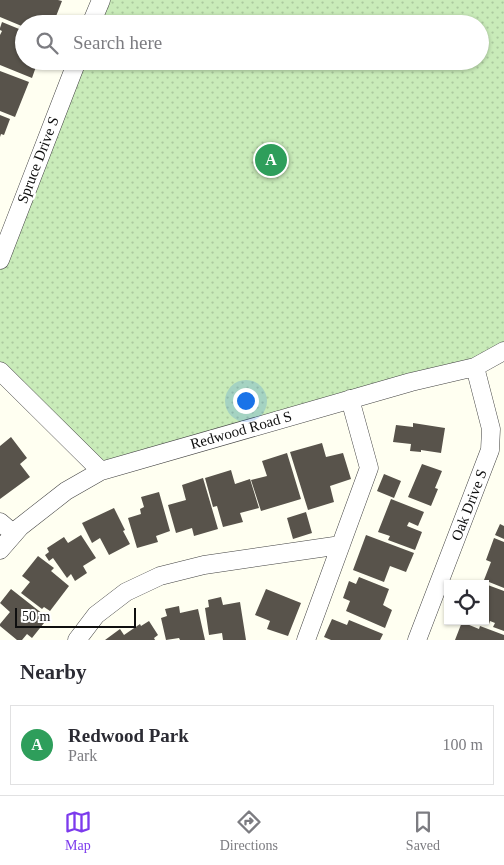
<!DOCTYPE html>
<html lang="en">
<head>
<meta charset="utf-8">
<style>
  body { margin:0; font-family:"Times New Roman",serif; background:#f2f2f3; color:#2b2b33 }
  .controls { position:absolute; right:15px; bottom:15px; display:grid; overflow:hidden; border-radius:0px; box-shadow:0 1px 4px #0004 }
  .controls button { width:45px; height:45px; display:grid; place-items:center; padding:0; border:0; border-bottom:1px solid #e1e1e2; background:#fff; color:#2b2b33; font:25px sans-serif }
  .scale { position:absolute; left:15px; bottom:12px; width:121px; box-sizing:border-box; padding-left:5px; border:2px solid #0f0f0f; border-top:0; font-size:14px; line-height:18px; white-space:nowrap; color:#0f0f0f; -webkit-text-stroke:4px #fff; paint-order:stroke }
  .you { position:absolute; left:245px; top:400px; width:18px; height:18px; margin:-12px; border:4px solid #fff; border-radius:50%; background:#1a73e8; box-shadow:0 0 0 8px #1a73e833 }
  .badge { display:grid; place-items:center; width:32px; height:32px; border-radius:50%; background:#7c3aed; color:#fff; font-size:16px; font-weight:700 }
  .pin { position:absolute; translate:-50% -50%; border:2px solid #fff; box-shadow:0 1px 5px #0006 }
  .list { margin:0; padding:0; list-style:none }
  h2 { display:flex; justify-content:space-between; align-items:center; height:65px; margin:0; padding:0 20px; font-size:21px }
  h2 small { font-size:16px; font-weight:400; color:#7c7c81 }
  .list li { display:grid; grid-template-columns:32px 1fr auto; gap:15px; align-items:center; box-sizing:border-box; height:80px; margin:0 10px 10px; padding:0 10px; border:1px solid #e1e1e2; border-radius:0px }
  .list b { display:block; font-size:19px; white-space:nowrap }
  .list p { margin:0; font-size:16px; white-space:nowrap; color:#7c7c81 }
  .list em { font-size:16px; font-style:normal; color:#7c7c81 }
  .icon { flex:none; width:28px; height:28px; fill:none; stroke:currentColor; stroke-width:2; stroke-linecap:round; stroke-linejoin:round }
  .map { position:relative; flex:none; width:504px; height:640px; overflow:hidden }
  .search { position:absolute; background:#fff; box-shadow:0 1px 4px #0004; left:15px; right:15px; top:15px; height:55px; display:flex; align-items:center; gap:12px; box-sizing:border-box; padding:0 18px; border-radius:28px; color:#7c7c81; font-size:19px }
  .sheet { height:155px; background:#fff }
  nav { display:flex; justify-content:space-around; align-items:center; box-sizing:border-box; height:70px; border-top:1px solid #e1e1e2; background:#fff; font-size:14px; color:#7c7c81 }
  nav a { display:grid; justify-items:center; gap:2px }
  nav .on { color:#7c3aed }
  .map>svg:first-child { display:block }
  .green { fill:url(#green-dots) }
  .building { fill:#58534b }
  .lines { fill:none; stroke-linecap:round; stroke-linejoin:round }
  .minor-casing { stroke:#424242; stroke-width:19 }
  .minor { stroke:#fff; stroke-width:18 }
  .labels { text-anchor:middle; stroke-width:5; stroke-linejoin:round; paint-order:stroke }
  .street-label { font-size:15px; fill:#0f0f0f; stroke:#fff }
</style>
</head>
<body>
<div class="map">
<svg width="504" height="640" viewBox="0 0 504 640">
  <defs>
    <pattern id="green-dots" width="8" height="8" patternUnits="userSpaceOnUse" patternTransform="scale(1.25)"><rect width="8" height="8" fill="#c9ebb9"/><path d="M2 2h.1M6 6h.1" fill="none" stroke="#abc89e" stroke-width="1.8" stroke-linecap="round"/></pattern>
  </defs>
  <rect width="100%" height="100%" fill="#fffff1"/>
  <path class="green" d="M101,0H504V351L101,471L0,371V260L77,61H480V24H91Z"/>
  <path class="building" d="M0,0H58L62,1L53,24H24V27L0,17Z
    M2,22L24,31V61H38L32,78L0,65V35L2,31L0,30V28Z
    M0,71L29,82L15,117L0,111Z
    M0,115L10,119L4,135L1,134L0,137Z
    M413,423L445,428L441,453L421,450V452L410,451L411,444L393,442L396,425L413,427Z
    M11,437L27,458L20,464L30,477L0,499V446Z
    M322,443L326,457L343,453L351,479L330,486L334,502L308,510L290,452Z
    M287,453L301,499L261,511L251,480L267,476L262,461Z
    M422,464L442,471L435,488L438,489L431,506L408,497Z
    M231,470L235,484L250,479L259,508L240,513L243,522L223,527L217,506L213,507L205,478Z
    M384,474L401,481L394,498L377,491Z
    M203,478L218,529L194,536L192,528L176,533L168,505L186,500L182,485Z
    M159,492L170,531L156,536L158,542L137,548L128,518L141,514L140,509L144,507L141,497Z
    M391,499L424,512L418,526L409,522L407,526L422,532L415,550L388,540L390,536L378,532Z
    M114,508L125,530L123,531L130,544L109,555L100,538L92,543L82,523Z
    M306,512L312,533L293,539L287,518Z
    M500,524L504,526V539L495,535Z
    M81,535L96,558L83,566L87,573L75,581L71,574L67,578L53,558L49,561L45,555L49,552L47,548L64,537L68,543Z
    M366,535L414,553L406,572L390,566L384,582L353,570Z
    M494,538L504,542V588L484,580L491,562L486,560Z
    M38,556L54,568L51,571L69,586L50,611L44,607L42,609L21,593L30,582L22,576Z
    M359,577L389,589L383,605L392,610L385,628L346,611L350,601L343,598L349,581L356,584Z
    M485,584L504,591V631L493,627L495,623L490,621L489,624L485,622Z
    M11,589L48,618L32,638L27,634L22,640H17L0,626V624L10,612L0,603Z
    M266,589L301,603L288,636L267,629L270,621L255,615Z
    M221,597L223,605L240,602L246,640H223L222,633L209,635L205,608L209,607L208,600Z
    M179,606L180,613L198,609L205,640H180L179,638L166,640L161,618L167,616L165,609Z
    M332,619L347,625L349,620L383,634L380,640H331L324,637Z
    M149,621L158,635L154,638L155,640H105L120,629L124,635L140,624L141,626Z
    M462,622L479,629L480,626L504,635V640H455Z"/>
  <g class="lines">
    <g class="minor-casing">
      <path id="minor" d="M91,24L101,0
        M0,260L77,61
        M0,371L101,471
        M0,522L14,534
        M0,550L20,527L66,491L101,471L411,382L475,367L504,351
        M77,640L96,615L126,592L160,576L204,565L341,545
        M306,640L369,468L350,399
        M417,640L490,450L491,429L475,367"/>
    </g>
    <use href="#minor" class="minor"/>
  </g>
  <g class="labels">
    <g class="street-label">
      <text transform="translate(38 160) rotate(-69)" y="5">Spruce Drive S</text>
      <text transform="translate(241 430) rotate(-16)" y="5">Redwood Road S</text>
      <text transform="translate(469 505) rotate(-69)" y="5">Oak Drive S</text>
    </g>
  </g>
</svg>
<div class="controls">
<button><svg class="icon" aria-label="locate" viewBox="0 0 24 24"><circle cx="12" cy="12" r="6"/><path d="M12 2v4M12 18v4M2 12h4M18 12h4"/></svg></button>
</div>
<div class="scale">50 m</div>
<div class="you"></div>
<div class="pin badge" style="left:271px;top:160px;background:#2e9e5b">A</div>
<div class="search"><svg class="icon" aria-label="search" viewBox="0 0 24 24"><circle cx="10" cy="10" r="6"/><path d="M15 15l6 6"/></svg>Search here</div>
</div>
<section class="sheet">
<h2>Nearby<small></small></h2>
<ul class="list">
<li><span class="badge" style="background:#2e9e5b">A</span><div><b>Redwood Park</b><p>Park</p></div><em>100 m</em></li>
</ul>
</section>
<nav>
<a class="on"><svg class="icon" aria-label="map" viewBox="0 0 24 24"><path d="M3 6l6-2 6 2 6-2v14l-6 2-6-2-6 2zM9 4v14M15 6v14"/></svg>Map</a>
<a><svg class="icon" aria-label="directions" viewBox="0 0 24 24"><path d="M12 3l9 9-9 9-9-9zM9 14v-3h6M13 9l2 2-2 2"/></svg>Directions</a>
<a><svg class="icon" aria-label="saved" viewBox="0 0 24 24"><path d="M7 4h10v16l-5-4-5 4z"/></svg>Saved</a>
</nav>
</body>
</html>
